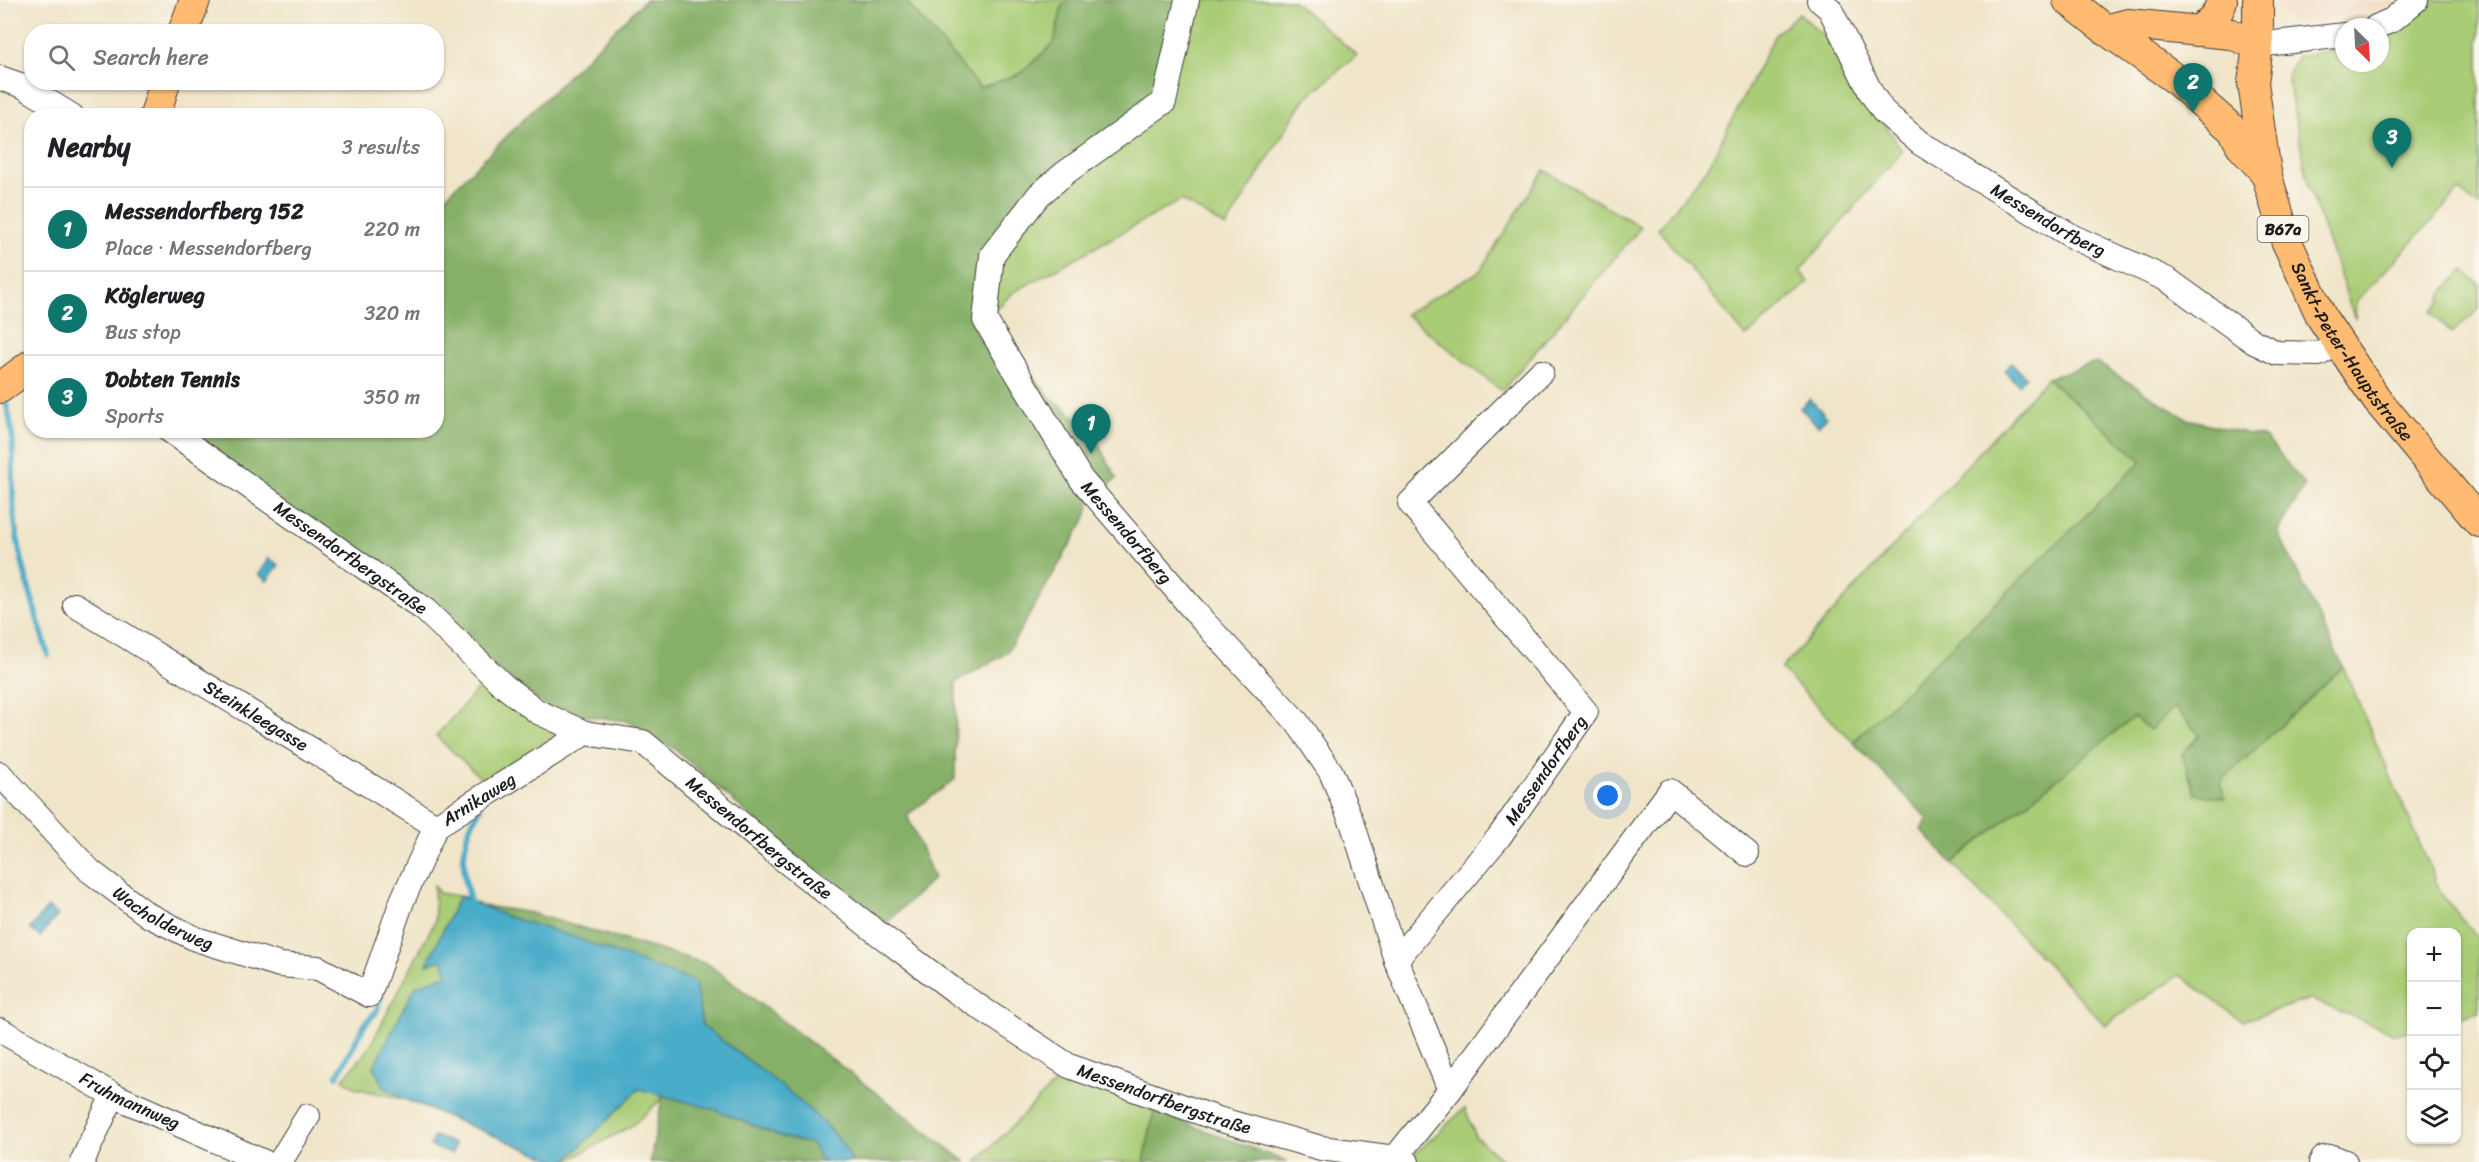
<!DOCTYPE html>
<html lang="en">
<head>
<meta charset="utf-8">
<style>
  body { margin:0; font-family:Sriracha,sans-serif; background:#f2f2f2; color:#202124 }
  .controls { position:absolute; right:18px; bottom:18px; display:grid; overflow:hidden; border-radius:12px; box-shadow:0 2px 4px #0004 }
  .controls button { width:54px; height:54px; display:grid; place-items:center; padding:0; border:0; border-bottom:2px solid #e0e0e0; background:#fff; color:#202124; font:30px sans-serif }
  .compass { position:absolute; left:2335px; top:18px; width:54px; height:54px; border-radius:50%; background:#fff; box-shadow:0 2px 4px #0004; rotate:156deg }
  .you { position:absolute; left:1608px; top:796px; width:21px; height:21px; margin:-15px; border:4px solid #fff; border-radius:50%; background:#1a73e8; box-shadow:0 0 0 9px #1a73e833 }
  .badge { display:grid; place-items:center; width:39px; height:39px; border-radius:50%; background:#0f766e; color:#fff; font-size:20px; font-weight:700 }
  .pin { position:absolute; translate:-50% -50px; filter:drop-shadow(0 2px 3px #0008) }
  .pin::after { content:''; position:absolute; top:32px; width:21px; height:18px; background:inherit; clip-path:polygon(0 0,100% 0,50% 100%) }
  .list { margin:0; padding:0; list-style:none }
  h2 { display:flex; justify-content:space-between; align-items:center; height:78px; margin:0; padding:0 24px; font-size:26px }
  h2 small { font-size:20px; font-weight:400; color:#757577 }
  .list li { display:grid; grid-template-columns:39px 1fr auto; gap:18px; align-items:center; box-sizing:border-box; height:84px; padding:0 24px; border-top:2px solid #e0e0e0 }
  .list b { display:block; font-size:22px; white-space:nowrap }
  .list p { margin:0; font-size:20px; white-space:nowrap; color:#757577 }
  .list em { font-size:20px; font-style:normal; color:#757577 }
  .icon { flex:none; width:33px; height:33px; fill:none; stroke:currentColor; stroke-width:2; stroke-linecap:round; stroke-linejoin:round }
  .map { position:relative; flex:none; width:2479px; height:1162px; overflow:hidden }
  .search { position:absolute; background:#fff; box-shadow:0 2px 4px #0004; left:24px; top:24px; width:420px; height:66px; display:flex; align-items:center; gap:15px; box-sizing:border-box; padding:0 21px; border-radius:24px; color:#757577; font-size:22px }
  .panel { position:absolute; background:#fff; box-shadow:0 2px 4px #0004; left:24px; top:108px; width:420px; height:330px; border-radius:24px }
  .map>svg:first-child { display:block }
  .built { fill:#f1d5bd }
  .green { fill:#a9cc76; stroke:#627449; stroke-width:1.5 }
  .forest { fill:#86b067; stroke:#516642; stroke-width:1.5 }
  .water { fill:#4aacc9; stroke:#336472; stroke-width:1.5 }
  .lines { fill:none; stroke-linecap:round; stroke-linejoin:round }
  .stream { stroke:#4aacc9; stroke-width:6 }
  .minor-casing { stroke:#3c3a36; stroke-width:26 }
  .major-casing { stroke:#3c3a36; stroke-width:32 }
  .minor { stroke:#fff; stroke-width:24 }
  .major { stroke:#ffbb71; stroke-width:30 }
  .labels { text-anchor:middle; stroke-width:4.5; stroke-linejoin:round; paint-order:stroke }
  .shield { fill:#fbf7ec; stroke:#5f5e5a; stroke-width:1.5 }
  .shield-label { font-size:16px; font-weight:bold; fill:#1c1c1c }
  .street-label { font-size:18px; fill:#1c1c1c; stroke:#fbf7ec }
</style>
</head>
<body>
<div class="map">
<svg width="2479" height="1162" viewBox="0 0 2479 1162">
  <rect width="100%" height="100%" fill="#fbf7ec"/>
  <filter id="ink" filterUnits="userSpaceOnUse"><feTurbulence type="fractalNoise" baseFrequency=".0167" numOctaves="2"/><feDisplacementMap in="SourceGraphic" scale="12" xChannelSelector="R" yChannelSelector="G"/><feConvolveMatrix kernelMatrix="1 2 1 2 8 2 1 2 1" color-interpolation-filters="sRGB"/></filter>
  <filter id="wash" filterUnits="userSpaceOnUse"><feTurbulence type="fractalNoise" baseFrequency=".008" numOctaves="4" result="noise"/><feDisplacementMap in="SourceGraphic" scale="24" xChannelSelector="R" yChannelSelector="G"/><feGaussianBlur stdDeviation="1.35" result="paint"/><feColorMatrix in="noise" values="0 0 0 0 0 0 0 0 0 0 0 0 0 0 0 0 0 1.4 0 .05"/><feComposite in="paint" operator="in"/></filter>
  <g filter="url(#wash)">
    <rect width="100%" height="100%" fill="#f0e5c9"/>
    <path class="built" d="M2278,0H2397L2386,8L2364,17L2336,23L2297,25L2278,9Z"/>
    <path class="green" d="M905,0H1069L1062,6L1054,43L1020,74L980,88Z
      M1187,0H1292L1357,55L1304,100L1226,227L1181,200L1014,292L985,320L992,255Z
      M2432,0H2479V207L2459,191L2356,302L2355,319L2309,187L2287,76L2298,56L2344,48V63H2380V39Z
      M1799,13C1844,51 1871,102 1902,151L1800,271L1809,282L1746,337L1658,229L1707,169L1775,35Z
      M1544,170L1641,227L1502,391L1405,314L1480,271Z
      M2464,270L2479,284V309L2452,333L2431,312L2441,302L2442,293Z
      M2047,378L2143,461L1853,742L1781,669Z
      M2343,667L2442,895L2479,939V1012L2457,1018L2456,932H2412L2411,1030L2395,1034L2310,999L2242,1021L2179,975L2105,1025L1952,863L2134,716L2174,707L2201,735L2182,755L2225,797L2219,782Z
      M485,681L550,730L556,738L485,782L436,736Z
      M434,886L439,893L465,897L663,1071L662,1099L633,1125L566,1162H559L404,1099L355,1088L343,1079L368,1050L435,921Z
      M1066,1072L1154,1111L1144,1162H976Z
      M1465,1108L1476,1137L1504,1162H1406Z"/>
    <path class="forest" d="M645,0H905L980,88L1020,74L1054,43L1062,6L1069,0H1187L1164,102L1092,155L992,255L985,320L1050,397L1090,428L1117,478L1090,502L1086,518L1007,653L956,682L955,779L907,815L934,878L885,924L790,851L673,748L627,721L554,712L197,442L208,431L436,430L437,205Z
      M2096,362L2187,419L2266,438L2305,485L2278,532L2343,667L2220,782L2225,798L2195,794L2182,754L2200,735L2174,707L2150,730L2134,717L1952,863L1921,830L1928,819L1853,742L2142,461L2047,378Z
      M465,897L477,905L527,912L708,964L966,1162H650L662,1099L663,1071Z
      M1154,1111L1288,1162H1144Z"/>
    <path class="water" d="M2011,363L2026,377L2019,385L2004,371Z
      M1810,399L1827,417L1818,426L1800,408Z
      M269,558L279,565L267,581L258,574Z
      M459,896L511,918L565,934L695,982L702,1025C737,1053 840,1123 852,1162H822L812,1144L782,1137L716,1110L639,1089L565,1162H559L404,1099L382,1086L374,1066L410,996L416,986L448,974L442,960L427,964Z
      M48,907L58,915L40,937L30,929Z
      M434,1136L455,1144L452,1154L430,1146Z"/>
    <g class="lines">
      <path class="stream" d="M3,394C19,439 10,468 14,512C17,555 36,612 48,655
        M471,905C461,873 460,838 480,809
        M337,1076L365,1024L376,1012L381,995"/>
    </g>
  </g>
  <g filter="url(#ink)">
    <g class="lines">
      <g class="minor-casing">
        <g id="minor">
          <path id="s1" d="M1187,0L1164,102L1065,173L1039,195L992,255L985,320L1081,479L1203,621L1297,722L1331,772L1353,825L1396,960L1450,1090L1395,1158"/>
          <path id="s2" d="M1819,0L1830,9L1870,91L1883,111L1920,143L2073,237L2168,280L2254,342L2277,353L2319,354L2337,343"/>
          <path d="M2376,27L2392,20L2416,0"/>
          <path d="M2258,45L2344,35"/>
          <path d="M0,78L23,86L72,116"/>
          <path id="s3" d="M169,430L425,610L504,686L538,712L585,733L643,742L783,859L879,934L955,991L1069,1066L1218,1119L1321,1148L1395,1158L1407,1162"/>
          <path id="s4" d="M75,605L436,826"/>
          <path id="s5" d="M0,774L90,871L148,915L196,939L280,965L318,968L369,995L402,901L436,826L585,733"/>
          <path id="s6" d="M1396,960L1499,837L1586,712L1410,503L1541,372"/>
          <path id="s7" d="M0,1030L113,1095L264,1162"/>
          <path d="M1450,1090L1670,791L1747,854"/>
          <path d="M82,1162L113,1095"/>
          <path d="M280,1162L308,1116"/>
          <path d="M2321,1162L2324,1158L2332,1157L2345,1162"/>
        </g>
      </g>
      <g class="major-casing">
        <g id="major">
          <path id="s8" d="M2068,0L2106,30L2174,78L2233,130L2242,147L2266,173L2286,240L2322,318L2377,400L2479,522"/>
          <path d="M2258,0V45L2253,83L2266,173"/>
          <path d="M2106,30L2128,24L2231,34L2258,45"/>
          <path d="M2198,31C2210,22 2219,15 2222,0"/>
          <path d="M183,32L195,0"/>
          <path d="M155,116L165,82"/>
          <path d="M0,388L32,364"/>
        </g>
      </g>
      <use href="#minor" class="minor"/>
      <use href="#major" class="major"/>
    </g>
  </g>
  <g class="labels">
    <rect class="shield" x="2257.5" y="216" width="51" height="26" rx="4.5"/>
    <g class="shield-label">
      <text x="2283" y="235">B67a</text>
    </g>
    <g class="street-label">
      <text dy="6" stroke="none"><textPath href="#s2" startOffset="328">Messendorfberg</textPath></text>
      <text dy="6" stroke="none"><textPath href="#s8" startOffset="465">Sankt-Peter-Hauptstraße</textPath></text>
      <text dy="6" stroke="none"><textPath href="#s1" startOffset="658">Messendorfberg</textPath></text>
      <text dy="6" stroke="none"><textPath href="#s3" startOffset="222">Messendorfbergstraße</textPath></text>
      <text dy="6" stroke="none"><textPath href="#s4" startOffset="212">Steinkleegasse</textPath></text>
      <text dy="6" stroke="none"><textPath href="#s6" startOffset="242">Messendorfberg</textPath></text>
      <text dy="6" stroke="none"><textPath href="#s5" startOffset="675">Arnikaweg</textPath></text>
      <text dy="6" stroke="none"><textPath href="#s3" startOffset="726">Messendorfbergstraße</textPath></text>
      <text dy="6" stroke="none"><textPath href="#s5" startOffset="220">Wacholderweg</textPath></text>
      <text dy="6" stroke="none"><textPath href="#s3" startOffset="1212">Messendorfbergstraße</textPath></text>
      <text dy="6" stroke="none"><textPath href="#s7" startOffset="148">Fruhmannweg</textPath></text>
    </g>
  </g>
</svg>
<div class="controls">
<button>+</button>
<button>−</button>
<button><svg class="icon" aria-label="locate" viewBox="0 0 24 24"><circle cx="12" cy="12" r="6"/><path d="M12 2v4M12 18v4M2 12h4M18 12h4"/></svg></button>
<button><svg class="icon" aria-label="layers" viewBox="0 0 24 24"><path d="M12 4l9 5-9 5-9-5zM3 14l9 5 9-5"/></svg></button>
</div>
<svg class="compass" viewBox="-18 -18 36 36"><path d="M0-13l5 13h-10z" fill="#e53935"/><path d="M0 13l5-13h-10z" fill="#757577"/></svg>
<div class="you"></div>
<div class="pin badge" style="left:1091px;top:454px">1</div>
<div class="pin badge" style="left:2193px;top:113px">2</div>
<div class="pin badge" style="left:2392px;top:168px">3</div>
<div class="search"><svg class="icon" aria-label="search" viewBox="0 0 24 24"><circle cx="10" cy="10" r="6"/><path d="M15 15l6 6"/></svg>Search here</div>
<section class="panel">
<h2>Nearby<small>3 results</small></h2>
<ul class="list">
<li><span class="badge">1</span><div><b>Messendorfberg 152</b><p>Place · Messendorfberg</p></div><em>220 m</em></li>
<li><span class="badge">2</span><div><b>Köglerweg</b><p>Bus stop</p></div><em>320 m</em></li>
<li><span class="badge">3</span><div><b>Dobten Tennis</b><p>Sports</p></div><em>350 m</em></li>
</ul>
</section>
</div>
</body>
</html>
